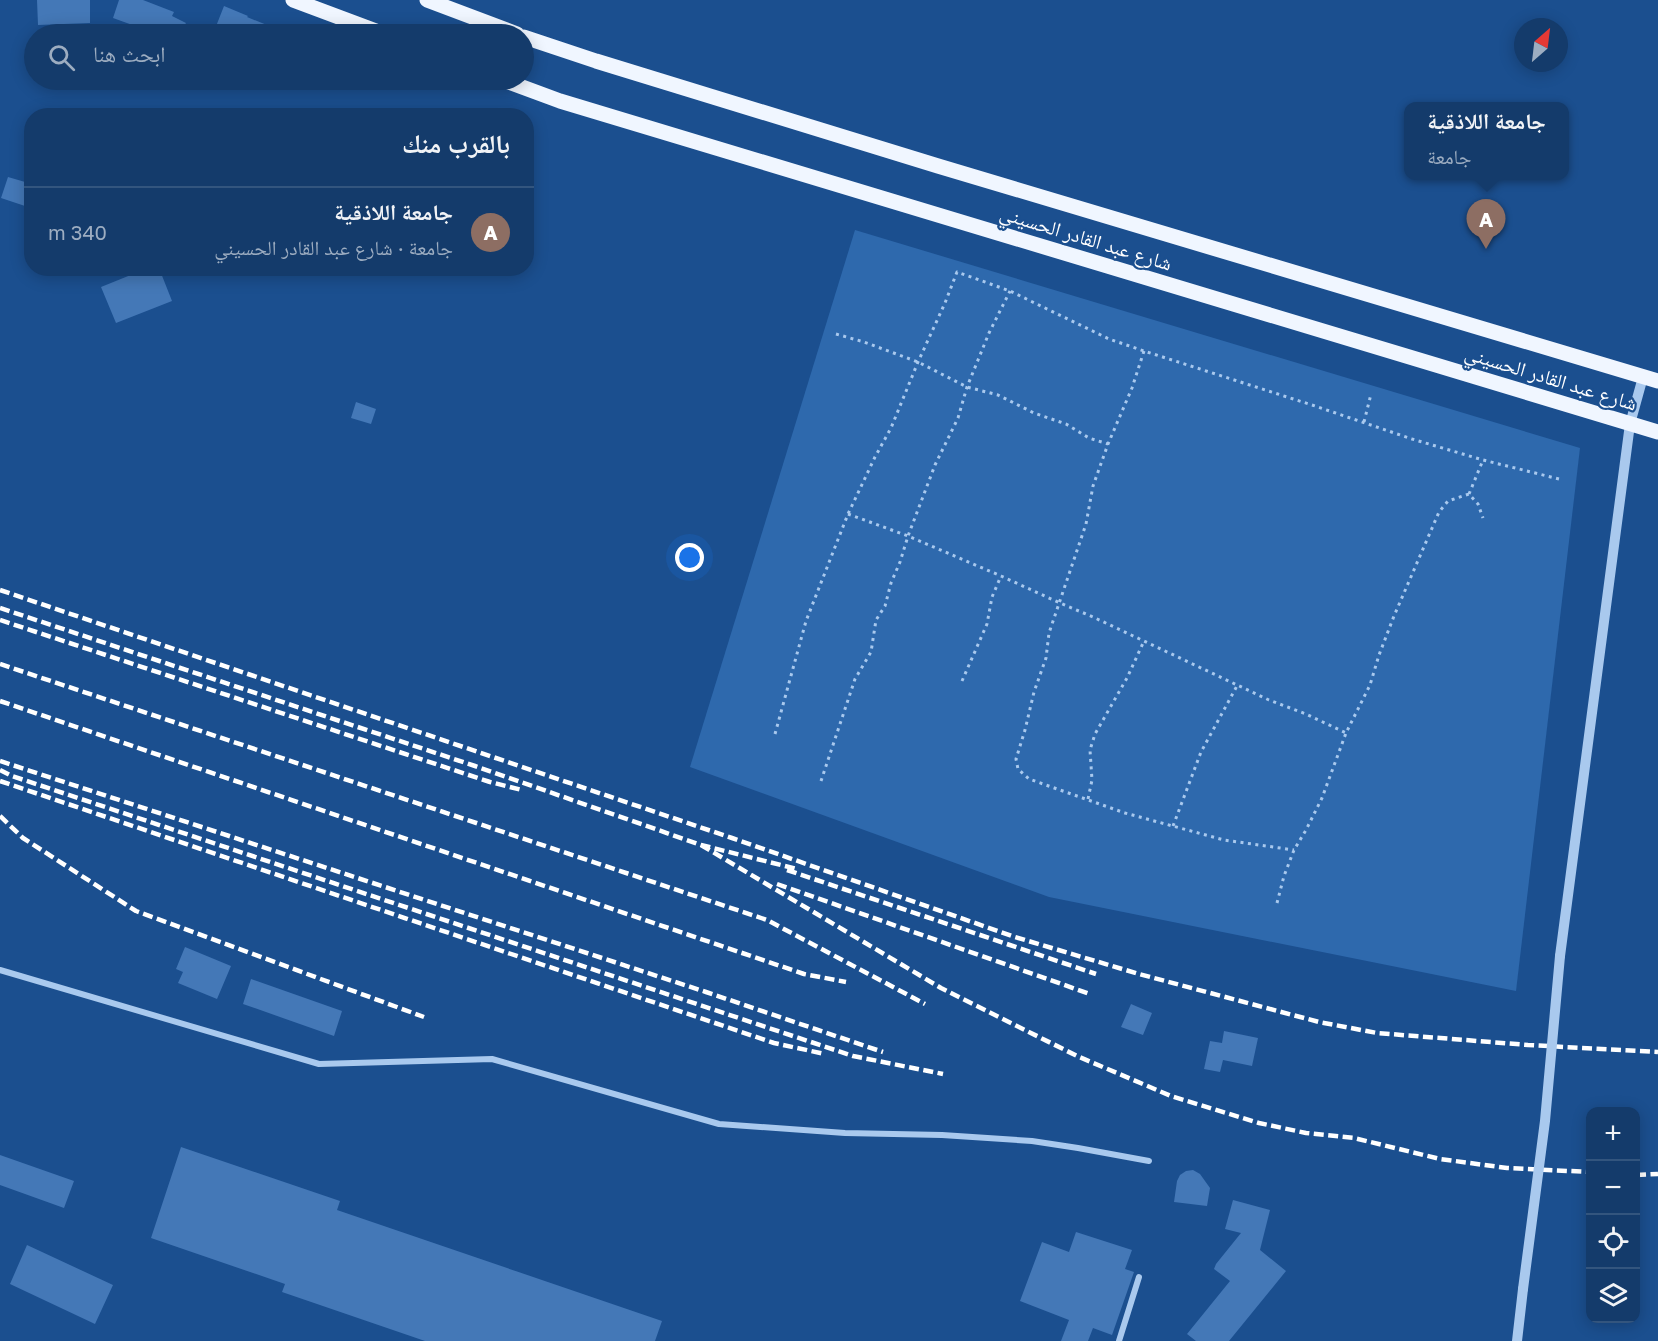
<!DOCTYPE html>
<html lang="ar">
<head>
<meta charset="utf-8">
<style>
  body { margin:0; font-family:"Golos Text","Noto Naskh Arabic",sans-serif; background:#214673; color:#f1f3f6; direction:rtl }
  .controls { position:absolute; right:18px; bottom:18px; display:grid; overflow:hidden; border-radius:12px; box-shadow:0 3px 15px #0003 }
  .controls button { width:54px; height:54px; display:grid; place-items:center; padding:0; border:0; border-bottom:2px solid #33557e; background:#143b6b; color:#f1f3f6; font:30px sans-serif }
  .compass { position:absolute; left:1514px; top:18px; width:54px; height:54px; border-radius:50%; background:#143b6b; box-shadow:0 3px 15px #0003; rotate:28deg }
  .you { position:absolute; left:690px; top:558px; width:21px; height:21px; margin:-15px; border:4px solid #fff; border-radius:50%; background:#1a73e8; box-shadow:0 0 0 9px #1a73e833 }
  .badge { display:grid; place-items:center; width:39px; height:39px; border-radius:50%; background:#ffd166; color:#fff; font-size:20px; font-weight:700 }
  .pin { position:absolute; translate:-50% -50px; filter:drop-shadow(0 2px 3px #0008) }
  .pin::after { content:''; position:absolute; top:32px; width:21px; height:18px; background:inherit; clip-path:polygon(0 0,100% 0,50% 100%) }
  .popup { position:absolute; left:1404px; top:102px; width:165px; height:78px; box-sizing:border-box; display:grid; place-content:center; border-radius:12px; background:#143b6b; filter:drop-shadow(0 2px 4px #0005); font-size:20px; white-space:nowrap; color:#9dadc1 }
  .popup b { font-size:22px; color:#f1f3f6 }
  .popup::after { content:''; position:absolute; left:50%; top:100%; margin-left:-12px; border:12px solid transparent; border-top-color:#143b6b }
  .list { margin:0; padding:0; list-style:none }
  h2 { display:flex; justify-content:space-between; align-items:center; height:78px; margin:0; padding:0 24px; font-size:26px }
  h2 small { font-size:20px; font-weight:400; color:#9dadc1 }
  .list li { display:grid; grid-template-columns:39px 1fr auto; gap:18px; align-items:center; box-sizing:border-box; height:90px; padding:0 24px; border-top:2px solid #33557e }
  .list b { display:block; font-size:22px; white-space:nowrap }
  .list p { margin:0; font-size:20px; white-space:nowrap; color:#9dadc1 }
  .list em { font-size:20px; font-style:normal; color:#9dadc1 }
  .icon { flex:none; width:33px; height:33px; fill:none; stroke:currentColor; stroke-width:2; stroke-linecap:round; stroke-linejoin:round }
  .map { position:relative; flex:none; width:1658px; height:1341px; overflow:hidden; direction:ltr }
  .search { position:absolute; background:#143b6b; box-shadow:0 3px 15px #0003; left:24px; top:24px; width:510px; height:66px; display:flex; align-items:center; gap:15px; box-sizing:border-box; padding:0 21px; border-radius:33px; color:#9dadc1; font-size:22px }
  .panel { position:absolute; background:#143b6b; box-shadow:0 3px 15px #0003; left:24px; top:108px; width:510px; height:168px; border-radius:24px; direction:rtl }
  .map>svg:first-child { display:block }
  .green { fill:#2e69ad }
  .building { fill:#4478b7 }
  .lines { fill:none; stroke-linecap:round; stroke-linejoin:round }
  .path { stroke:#a9c9ee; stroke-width:3; stroke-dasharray:3 4.5; stroke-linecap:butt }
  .minor { stroke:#a9c9ee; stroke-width:6 }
  .tertiary { stroke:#a9c9ee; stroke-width:10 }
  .primary { stroke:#f0f6ff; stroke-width:15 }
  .rail { stroke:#fff; stroke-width:4.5; stroke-dasharray:10 4.5; stroke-linecap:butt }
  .tertiary-bridge { stroke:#a9c9ee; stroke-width:10 }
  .labels { text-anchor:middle; stroke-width:4.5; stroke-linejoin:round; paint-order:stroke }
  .street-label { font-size:20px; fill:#fff; stroke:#1b4f8f }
</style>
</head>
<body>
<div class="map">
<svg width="1658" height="1341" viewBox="0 0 1658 1341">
  <rect width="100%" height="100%" fill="#1b4f8f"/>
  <path class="green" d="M855,230L1580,448L1516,991L1049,897L690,767Z"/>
  <path class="building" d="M37,0H90V23L38,25Z
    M119,0H143L174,12L172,16L186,23L179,34H147L149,31L113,18Z
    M224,6L248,16L247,17L289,34H213Z
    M8,177L32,184L25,206L1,198Z
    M148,268H159L172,301L116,323L101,287Z
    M356,402L376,409L371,424L351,418Z
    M185,947L231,966L217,999L178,983L183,972L176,969Z
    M251,979L342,1011L334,1036L243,1004Z
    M1131,1004L1152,1013L1143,1035L1121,1027Z
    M1224,1031L1258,1038L1252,1066L1223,1060L1220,1072L1204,1069L1210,1041L1222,1043Z
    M181,1147L340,1201L337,1210L662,1321L655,1341H425L282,1292L285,1284L151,1238Z
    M0,1155L74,1181L64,1208L0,1185Z
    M1193,1170L1200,1174L1210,1188L1207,1206L1174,1202L1177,1181L1180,1175L1186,1171Z
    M1233,1200L1270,1210L1260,1250L1286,1271L1229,1341H1196L1187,1334L1230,1281L1214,1269L1216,1264L1241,1233L1225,1229Z
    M1076,1232L1132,1250L1125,1269L1134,1272L1112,1335L1093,1328L1088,1341H1061L1069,1320L1020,1301L1042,1242L1069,1252Z
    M27,1245L113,1285L95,1324L10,1284Z"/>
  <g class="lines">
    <path class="path" d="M836,334L864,342L918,362L967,387L998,395L1034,413L1066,424L1089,438L1108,444
      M1144,351L1132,388L1108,444L1093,486L1086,524L1049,633L1046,658L1034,692L1025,730L1016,759L1018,769L1029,779L1125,813L1224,840L1294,850
      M1364,422L1371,394
      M1469,494L1483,460
      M848,514L908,536L1001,576L1060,603L1093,617L1269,700L1306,714L1346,733L1370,685L1379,655L1394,616L1439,512L1448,501L1469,494L1478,504L1483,518
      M962,681L987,624L992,597L1001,576
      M775,734L806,621L848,514L875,457L891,428L918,362L945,303L957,272L1010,291L1109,339L1144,351L1312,405L1412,439L1483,460L1559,479
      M821,781L855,679L871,652L876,620L885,606L891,583L900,562L908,536L935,465L958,418L967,387L989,333L1010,291
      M1088,799L1092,780L1090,750L1095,734L1127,678L1144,641
      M1173,826L1201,752L1238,684
      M1277,903L1284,876L1294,850L1306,830L1322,798L1346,733"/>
    <path class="minor" d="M0,970L319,1064L492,1059L719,1124L845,1133L942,1135L1032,1141L1078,1148L1149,1161
      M1119,1341L1139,1277"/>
    <path class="tertiary" d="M1560,956L1630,424L1643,377
      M1517,1341L1523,1289"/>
    <path class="primary" d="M293,0L384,34
      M427,0L517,34
      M524,37L596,61L938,166L1658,381
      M503,80L560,101L1658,432"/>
    <path class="rail" d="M0,590L732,838L1015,937L1139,974L1319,1022L1377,1033L1528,1045L1658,1052
      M0,608L475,766L701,845L797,869
      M0,620L490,782L522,790
      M0,664L767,920L925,1004
      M0,701L804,974L846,982
      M0,761L706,992L883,1052
      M0,770L12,776L853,1056L943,1074
      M0,781L774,1043L825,1054
      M0,816L23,838L136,911L424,1017
      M701,845L941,988L1077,1056L1171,1096L1259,1123L1306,1133L1354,1138L1440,1159L1507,1168L1590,1172
      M787,870L1096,974
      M777,884L1090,994
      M1636,1175L1658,1174"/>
    <path class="tertiary-bridge" d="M1523,1289L1545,1121L1560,956"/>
  </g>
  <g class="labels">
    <g class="street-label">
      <text transform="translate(1086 238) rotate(17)" y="7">شارع عبد القادر الحسيني</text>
      <text transform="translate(1551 378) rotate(17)" y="7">شارع عبد القادر الحسيني</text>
    </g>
  </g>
</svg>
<div class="controls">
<button>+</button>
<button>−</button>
<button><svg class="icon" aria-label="locate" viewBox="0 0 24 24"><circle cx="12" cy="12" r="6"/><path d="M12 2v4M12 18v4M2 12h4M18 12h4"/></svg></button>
<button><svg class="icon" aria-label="layers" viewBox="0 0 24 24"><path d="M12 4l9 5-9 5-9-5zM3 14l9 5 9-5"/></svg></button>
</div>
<svg class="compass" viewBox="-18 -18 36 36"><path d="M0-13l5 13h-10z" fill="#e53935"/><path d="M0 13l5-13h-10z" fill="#9dadc1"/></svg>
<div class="you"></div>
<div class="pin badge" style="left:1486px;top:249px;background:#8d6e63">A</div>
<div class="popup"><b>جامعة اللاذقية</b>جامعة</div>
<div class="search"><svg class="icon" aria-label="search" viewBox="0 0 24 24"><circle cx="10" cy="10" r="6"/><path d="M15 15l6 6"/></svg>ابحث هنا</div>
<section class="panel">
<h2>بالقرب منك<small></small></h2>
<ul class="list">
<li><span class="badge" style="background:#8d6e63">A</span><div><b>جامعة اللاذقية</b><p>جامعة · شارع عبد القادر الحسيني</p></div><em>340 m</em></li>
</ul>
</section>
</div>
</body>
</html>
